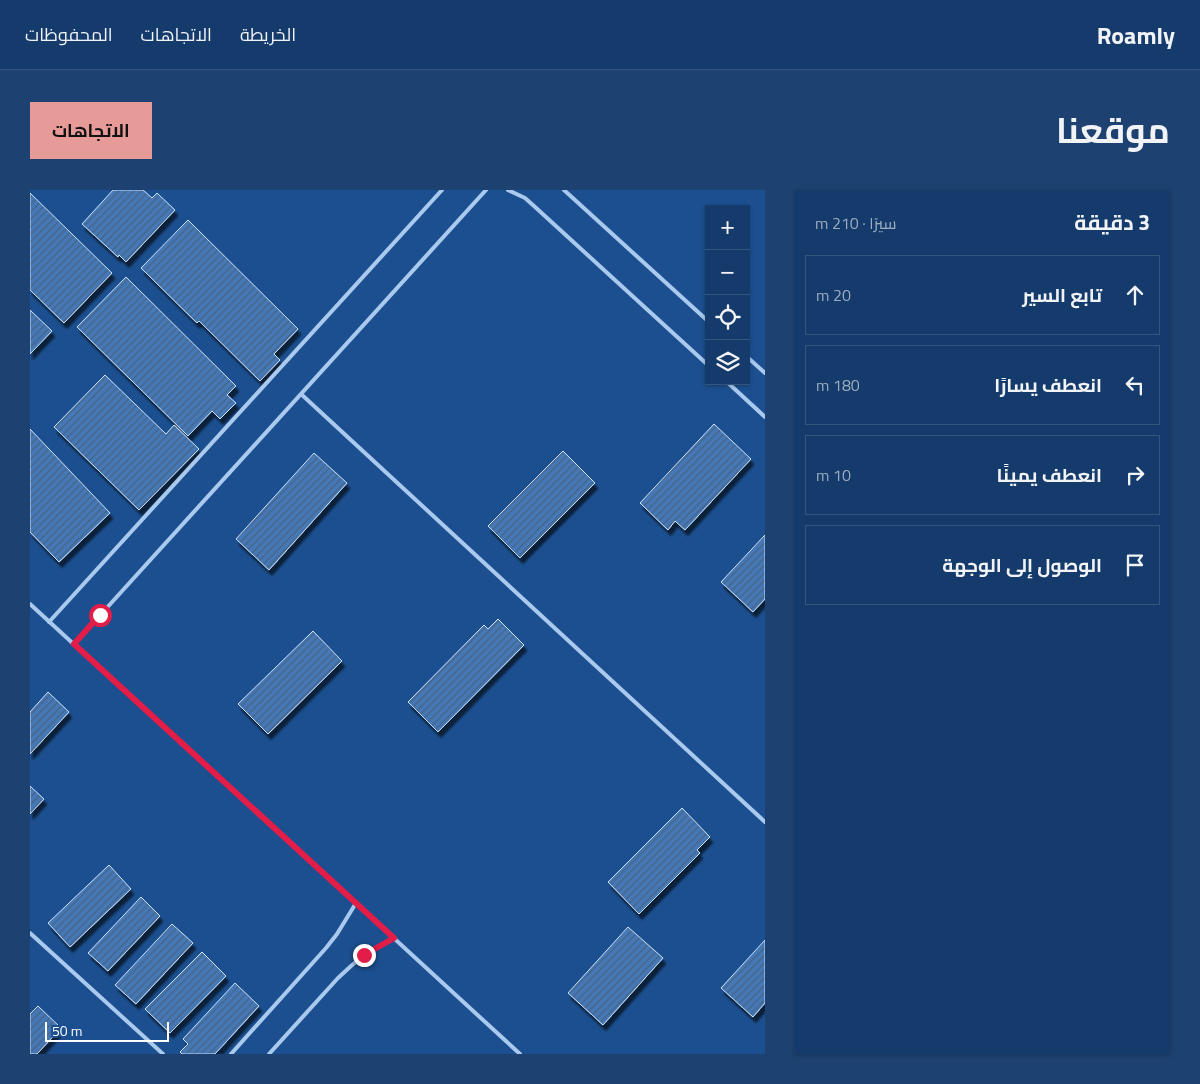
<!DOCTYPE html>
<html lang="ar">
<head>
<meta charset="utf-8">
<style>
  body { margin:0; font-family:"Titillium Web",Cairo,sans-serif; background:#1d4271; color:#f1f3f6; direction:rtl }
  .controls { position:absolute; right:15px; top:15px; display:grid; overflow:hidden; border-radius:0px; box-shadow:0 1px 4px #0004 }
  .controls button { width:45px; height:45px; display:grid; place-items:center; padding:0; border:0; border-bottom:1px solid #33557e; background:#143b6b; color:#f1f3f6; font:25px sans-serif }
  .scale { position:absolute; left:15px; bottom:12px; width:124px; box-sizing:border-box; padding-left:5px; border:2px solid #fff; border-top:0; font-size:14px; line-height:18px; white-space:nowrap; color:#fff; -webkit-text-stroke:4px #1b4f8f; paint-order:stroke }
  .stop { position:absolute; width:15px; height:15px; margin:-11px; border:4px solid #e11d48; border-radius:50%; background:#fff }
  .stop.end { background:#e11d48; border-color:#fff; box-shadow:0 1px 5px #0008 }
  .list { margin:0; padding:0; list-style:none }
  h2 { display:flex; justify-content:space-between; align-items:center; height:65px; margin:0; padding:0 20px; font-size:21px }
  h2 small { font-size:16px; font-weight:400; color:#9dadc1 }
  .list li { display:grid; grid-template-columns:32px 1fr auto; gap:15px; align-items:center; box-sizing:border-box; height:80px; margin:0 10px 10px; padding:0 10px; border:1px solid #33557e; border-radius:0px }
  .list b { display:block; font-size:19px; white-space:nowrap }
  .list em { font-size:16px; font-style:normal; color:#9dadc1 }
  .icon { flex:none; width:28px; height:28px; fill:none; stroke:currentColor; stroke-width:2; stroke-linecap:round; stroke-linejoin:round }
  .map { position:relative; flex:none; width:735px; height:864px; overflow:hidden; direction:ltr; border-radius:0px }
  header { display:flex; align-items:center; gap:30px; box-sizing:border-box; height:70px; padding:0 25px; background:#143b6b; border-bottom:1px solid #33557e }
  header strong { font-size:24px }
  nav { display:flex; gap:28px; margin-inline-start:auto; font-size:18px }
  .intro { display:flex; align-items:center; justify-content:space-between; box-sizing:border-box; height:120px; padding:0 30px }
  h1 { margin:0; font-size:35px }
  .button { padding:12px 22px; border-radius:0px; background:#e69b98; color:#111; font-size:18px; font-weight:700 }
  main { display:flex; gap:30px; padding:0 30px }
  aside { flex:1; background:#143b6b; border-radius:0px; box-shadow:0 1px 4px #0004 }
  .map>svg:first-child { display:block }
  .building { fill:url(#building-hatch); stroke:#cfe3fa; filter:url(#shadow) }
  .lines { fill:none; stroke-linecap:round; stroke-linejoin:round }
  .service { stroke:#a9c9ee; stroke-width:4 }
  .route { stroke:#e11d48; stroke-width:6 }
</style>
</head>
<body>
<header>
<strong>Roamly</strong>
<nav><a>الخريطة</a><a>الاتجاهات</a><a>المحفوظات</a></nav>
</header>
<div class="intro"><h1>موقعنا</h1><a class="button">الاتجاهات</a></div>
<main>
<aside>
<h2>3 دقيقة<small>سيرًا · 210 m</small></h2>
<ul class="list">
<li><svg class="icon" aria-label="ahead" viewBox="0 0 24 24"><path d="M12 20V5M6 11l6-6 6 6"/></svg><div><b>تابع السير</b></div><em>20 m</em></li>
<li><svg class="icon" aria-label="left" viewBox="0 0 24 24"><path d="M17 20v-9H6M10 6l-5 5 5 5"/></svg><div><b>انعطف يسارًا</b></div><em>180 m</em></li>
<li><svg class="icon" aria-label="right" viewBox="0 0 24 24"><path d="M7 20v-9h11M14 6l5 5-5 5"/></svg><div><b>انعطف يمينًا</b></div><em>10 m</em></li>
<li><svg class="icon" aria-label="arrive" viewBox="0 0 24 24"><path d="M6 21V4h12l-3 4 3 4H6"/></svg><div><b>الوصول إلى الوجهة</b></div></li>
</ul>
</aside>
<div class="map">
<svg width="735" height="864" viewBox="0 0 735 864">
  <defs>
    <pattern id="building-hatch" width="6" height="6" patternUnits="userSpaceOnUse" patternTransform="scale(1.25)"><rect width="6" height="6" fill="#4478b7"/><path d="M-1 1l2-2M0 6l6-6M5 7l2-2" fill="none" stroke="#486282"/></pattern>
    <filter id="shadow"><feDropShadow dx="3" dy="5.5" stdDeviation="1" flood-color="#0009"/></filter>
  </defs>
  <rect width="100%" height="100%" fill="#1b4f8f"/>
  <path class="building" d="M83,0H113L122,8L127,3L145,20L96,72L89,65L88,67L52,34Z
    M0,3L82,83L34,133L0,100Z
    M158,30L268,139L244,164L250,170L230,191L169,131L167,133L111,78Z
    M96,87L206,196L197,205L206,213L190,229L182,221L158,246L47,137Z
    M0,120L22,141L0,164Z
    M75,185L136,244L144,235L169,259L109,320L24,237Z
    M684,234L721,269L655,340L645,331L638,340L610,313Z
    M0,239L80,323L29,372L0,342Z
    M533,261L565,293L490,368L458,336Z
    M284,263L317,293L239,380L206,349Z
    M735,345V409L723,422L691,392Z
    M468,429L494,455L408,542L378,512L454,435L458,439Z
    M283,441L312,471L238,544L208,514Z
    M18,502L39,522L0,564V522Z
    M0,596L14,609L0,624Z
    M652,618L680,647L667,660L670,663L609,724L578,692Z
    M79,675L101,699L40,757L18,733Z
    M111,707L130,726L78,781L58,763Z
    M142,734L163,753L106,814L85,795Z
    M598,737L633,768L573,835L538,803Z
    M735,750V813L723,827L691,798Z
    M172,762L196,786L140,843L115,819Z
    M205,793L229,816L185,864H152L150,862L158,854L153,849Z
    M8,816L31,838L7,864H0V824Z"/>
  <g class="lines">
    <path class="service" d="M478,0L495,8L504,16L679,176
      M534,0L679,132
      M716,166L735,183
      M696,191L735,227
      M271,204L735,632
      M0,414L490,864
      M19,432L412,0
      M44,454L456,0
      M0,743L133,864
      M201,864L296,758L307,744L326,713
      M239,864L308,788L321,776L334,765L364,748"/>
  </g>
  <g class="lines">
    <path class="route" d="M70,425L44,454L364,748L334,765"/>
  </g>
</svg>
<div class="controls">
<button>+</button>
<button>−</button>
<button><svg class="icon" aria-label="locate" viewBox="0 0 24 24"><circle cx="12" cy="12" r="6"/><path d="M12 2v4M12 18v4M2 12h4M18 12h4"/></svg></button>
<button><svg class="icon" aria-label="layers" viewBox="0 0 24 24"><path d="M12 4l9 5-9 5-9-5zM3 14l9 5 9-5"/></svg></button>
</div>
<div class="scale">50 m</div>
<div class="stop" style="left:70px;top:425px"></div>
<div class="stop end" style="left:334px;top:765px"></div>
</div>
</main>
</body>
</html>
